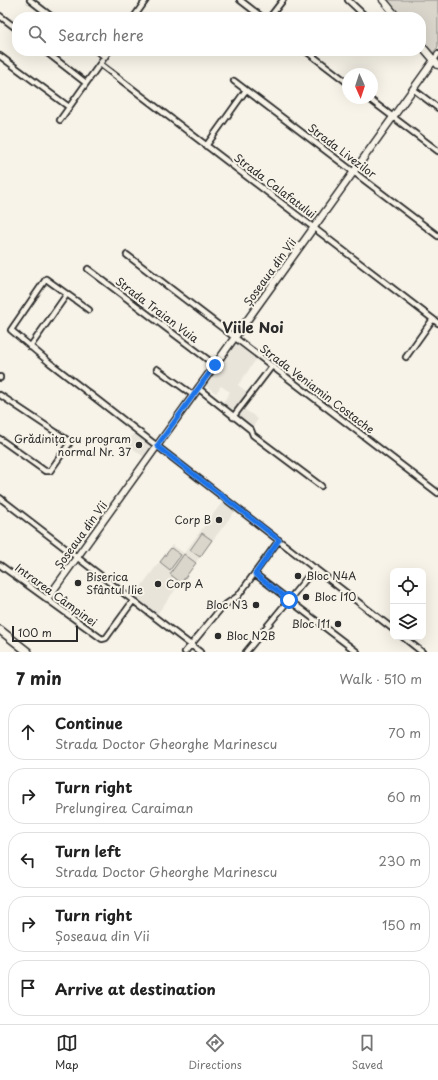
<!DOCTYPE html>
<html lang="en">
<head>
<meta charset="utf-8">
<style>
  body { margin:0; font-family:"Playpen Sans",sans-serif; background:#f2f2f2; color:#222 }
  .controls { position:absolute; right:12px; bottom:12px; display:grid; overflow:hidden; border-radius:8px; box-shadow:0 4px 16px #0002 }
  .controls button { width:36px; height:36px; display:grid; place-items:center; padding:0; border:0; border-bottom:1px solid #e0e0e0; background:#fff; color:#222; font:20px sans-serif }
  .compass { position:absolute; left:342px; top:68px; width:36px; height:36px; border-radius:50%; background:#fff; box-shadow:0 4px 16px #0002; rotate:177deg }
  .scale { position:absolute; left:12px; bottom:10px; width:66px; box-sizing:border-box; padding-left:4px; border:2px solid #2b2b2b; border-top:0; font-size:11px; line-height:14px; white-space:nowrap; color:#2b2b2b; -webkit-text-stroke:3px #f7f3e8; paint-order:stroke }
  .stop { position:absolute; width:12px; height:12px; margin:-9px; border:3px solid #1a73e8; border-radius:50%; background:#fff }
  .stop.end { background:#1a73e8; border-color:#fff; box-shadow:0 1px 4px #0008 }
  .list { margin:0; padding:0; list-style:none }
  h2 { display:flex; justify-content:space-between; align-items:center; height:52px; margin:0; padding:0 16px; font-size:17px }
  h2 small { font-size:13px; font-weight:400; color:#767676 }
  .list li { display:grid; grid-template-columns:26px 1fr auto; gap:12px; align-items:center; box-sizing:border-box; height:56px; margin:0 8px 8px; padding:0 8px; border:1px solid #e0e0e0; border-radius:16px }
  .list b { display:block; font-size:15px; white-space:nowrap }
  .list p { margin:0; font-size:13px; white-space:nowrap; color:#767676 }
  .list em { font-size:13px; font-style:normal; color:#767676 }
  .icon { flex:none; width:22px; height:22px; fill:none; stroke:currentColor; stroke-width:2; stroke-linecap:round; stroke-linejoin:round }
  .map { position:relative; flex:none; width:438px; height:652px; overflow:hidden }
  .search { position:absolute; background:#fff; box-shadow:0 4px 16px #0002; left:12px; right:12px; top:12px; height:44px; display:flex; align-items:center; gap:10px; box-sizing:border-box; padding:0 14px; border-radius:16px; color:#767676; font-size:15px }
  .sheet { height:372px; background:#fff }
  nav { display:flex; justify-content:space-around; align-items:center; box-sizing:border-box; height:56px; border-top:1px solid #e0e0e0; background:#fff; font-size:11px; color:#767676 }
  nav a { display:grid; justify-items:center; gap:2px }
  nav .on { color:#2b2b2b }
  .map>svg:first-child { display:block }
  .built { fill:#e8e4da }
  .green { fill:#dad6cc; stroke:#82807c }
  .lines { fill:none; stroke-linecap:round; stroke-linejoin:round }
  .minor-casing { stroke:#2b2b2b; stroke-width:8 }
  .tertiary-casing { stroke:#2b2b2b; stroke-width:9 }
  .primary-casing { stroke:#2b2b2b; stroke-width:10 }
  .minor { stroke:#f7f3e8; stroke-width:4.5 }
  .tertiary { stroke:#f7f3e8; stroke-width:6 }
  .primary { stroke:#f7f3e8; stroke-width:7 }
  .route { stroke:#1a73e8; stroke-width:5 }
  .poi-dot { fill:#2b2b2b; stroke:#f7f3e8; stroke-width:1.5 }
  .labels { text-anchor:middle; stroke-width:4; stroke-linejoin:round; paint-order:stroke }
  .street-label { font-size:11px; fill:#2b2b2b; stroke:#f7f3e8 }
  .poi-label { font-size:11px; fill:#2b2b2b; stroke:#f7f3e8; text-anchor:start }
  .district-label { font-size:15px; font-weight:bold; fill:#2b2b2b; stroke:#f7f3e8 }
</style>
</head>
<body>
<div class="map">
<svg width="438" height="652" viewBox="0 0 438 652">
  <rect width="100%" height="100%" fill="#f7f3e8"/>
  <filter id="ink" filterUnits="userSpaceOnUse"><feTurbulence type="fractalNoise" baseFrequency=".025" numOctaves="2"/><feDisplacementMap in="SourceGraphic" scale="8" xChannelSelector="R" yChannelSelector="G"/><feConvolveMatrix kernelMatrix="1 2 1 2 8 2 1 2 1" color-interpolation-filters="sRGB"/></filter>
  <g filter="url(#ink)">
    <path class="built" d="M236,343L257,358L238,385L248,393L239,405L258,419L252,428L221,405L230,392L221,386L216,393L206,386Z
      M134,433L152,447L144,457L126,443Z
      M223,501L235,511L157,614L134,596L172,545L184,553Z"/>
    <path class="green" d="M386,0H438V47L432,54L421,41V17H400Z
      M202,533L212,540L200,557L190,550Z
      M171,548L181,555L170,570L160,562Z
      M184,554L196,563L181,583L170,574Z"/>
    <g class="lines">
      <g class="minor-casing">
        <path id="minor" d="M30,0L52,17
          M240,0L262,17
          M348,0L364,15
          M0,16L17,29
          M134,17L146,0
          M270,17L283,0
          M45,51L86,83
          M97,51L105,57
          M306,51L348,83
          M0,56L69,107
          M434,60L438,54
          M100,64L438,323
          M234,81L438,236
          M413,89L438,108
          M368,98L438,151
          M60,120L109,51
          M206,146L246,90
          M127,255L438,493
          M88,269L215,365
          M89,310L46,279L11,330L50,363L393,629
          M30,347L67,294
          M406,357L433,319
          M157,369L193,395
          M0,378V377
          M198,388L251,430L253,435L321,486
          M0,395L69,441V444L50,471H45L0,439
          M233,417L272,366
          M0,498L200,652
          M0,565L102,639L106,638L133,601
          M255,574L357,652
          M403,637L422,652
          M185,652L222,607L238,596L279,540
          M246,652L315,568"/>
      </g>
      <g class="tertiary-casing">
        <path id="tertiary" d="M383,0L397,17
          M421,45L438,65
          M47,599L434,60"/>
      </g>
      <g class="primary-casing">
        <path id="primary" d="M0,630L28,652"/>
      </g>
      <use href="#minor" class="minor"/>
      <use href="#tertiary" class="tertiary"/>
      <use href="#primary" class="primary"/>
    </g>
  </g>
  <g class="lines" filter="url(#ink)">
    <path class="route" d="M215,365L157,446L279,540L255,574L289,600"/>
  </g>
  <g class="poi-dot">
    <circle cx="139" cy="445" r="4"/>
    <circle cx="219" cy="520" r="4"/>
    <circle cx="298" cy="576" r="4"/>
    <circle cx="78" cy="583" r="4"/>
    <circle cx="158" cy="584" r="4"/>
    <circle cx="306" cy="597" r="4"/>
    <circle cx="256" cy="605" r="4"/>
    <circle cx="338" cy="624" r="4"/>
    <circle cx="218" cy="636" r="4"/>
  </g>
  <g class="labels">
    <g class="street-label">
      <text transform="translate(342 151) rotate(37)" y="4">Strada Livezilor</text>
      <text transform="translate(275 186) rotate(37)" y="4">Strada Calafatului</text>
      <text transform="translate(270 272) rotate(-54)" y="4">Șoseaua din Vii</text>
      <text transform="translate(157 310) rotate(37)" y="4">Strada Traian Vuia</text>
      <text transform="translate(317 389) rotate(37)" y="4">Strada Veniamin Costache</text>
      <text transform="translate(81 535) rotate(-54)" y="4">Șoseaua din Vii</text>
      <text transform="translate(56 595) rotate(36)" y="4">Intrarea Câmpinei</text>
    </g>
    <g class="poi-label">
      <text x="131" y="443" text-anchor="end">Grădinița cu program<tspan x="131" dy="13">normal Nr. 37</tspan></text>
      <text x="211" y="524" text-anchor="end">Corp B</text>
      <text x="306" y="580">Bloc N4A</text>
      <text x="86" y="581">Biserica<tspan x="86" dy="13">Sfântul Ilie</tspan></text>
      <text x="166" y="588">Corp A</text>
      <text x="314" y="601">Bloc I10</text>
      <text x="248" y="609" text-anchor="end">Bloc N3</text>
      <text x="330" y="628" text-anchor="end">Bloc I11</text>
      <text x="226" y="640">Bloc N2B</text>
    </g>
    <g class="district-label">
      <text x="253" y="333">Viile Noi</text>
    </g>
  </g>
</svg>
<div class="controls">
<button><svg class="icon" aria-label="locate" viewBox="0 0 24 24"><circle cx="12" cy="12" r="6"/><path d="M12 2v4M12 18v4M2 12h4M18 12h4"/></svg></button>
<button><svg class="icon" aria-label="layers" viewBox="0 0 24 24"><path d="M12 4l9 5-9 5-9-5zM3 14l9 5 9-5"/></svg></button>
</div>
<svg class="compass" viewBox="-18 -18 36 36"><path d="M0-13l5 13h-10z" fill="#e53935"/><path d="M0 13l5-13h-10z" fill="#767676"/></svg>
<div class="scale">100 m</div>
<div class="stop" style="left:289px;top:600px"></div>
<div class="stop end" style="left:215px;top:365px"></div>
<div class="search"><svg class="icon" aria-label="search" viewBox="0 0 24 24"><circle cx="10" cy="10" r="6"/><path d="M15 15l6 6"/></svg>Search here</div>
</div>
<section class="sheet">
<h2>7 min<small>Walk · 510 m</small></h2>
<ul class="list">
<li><svg class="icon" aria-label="ahead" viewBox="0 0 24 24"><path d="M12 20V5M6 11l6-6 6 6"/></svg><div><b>Continue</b><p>Strada Doctor Gheorghe Marinescu</p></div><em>70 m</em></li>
<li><svg class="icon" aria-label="right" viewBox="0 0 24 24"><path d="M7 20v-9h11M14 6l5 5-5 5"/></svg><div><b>Turn right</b><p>Prelungirea Caraiman</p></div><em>60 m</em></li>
<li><svg class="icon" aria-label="left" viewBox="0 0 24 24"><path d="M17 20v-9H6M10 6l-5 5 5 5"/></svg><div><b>Turn left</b><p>Strada Doctor Gheorghe Marinescu</p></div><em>230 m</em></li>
<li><svg class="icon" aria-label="right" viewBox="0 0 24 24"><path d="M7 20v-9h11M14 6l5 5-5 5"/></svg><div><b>Turn right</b><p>Șoseaua din Vii</p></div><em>150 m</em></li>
<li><svg class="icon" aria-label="arrive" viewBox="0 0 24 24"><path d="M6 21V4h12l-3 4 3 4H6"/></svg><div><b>Arrive at destination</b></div></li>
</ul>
</section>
<nav>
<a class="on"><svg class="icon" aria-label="map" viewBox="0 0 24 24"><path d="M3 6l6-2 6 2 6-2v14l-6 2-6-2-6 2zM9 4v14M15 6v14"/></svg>Map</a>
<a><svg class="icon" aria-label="directions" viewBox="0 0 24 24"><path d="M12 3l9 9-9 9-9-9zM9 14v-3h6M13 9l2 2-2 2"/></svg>Directions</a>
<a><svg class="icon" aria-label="saved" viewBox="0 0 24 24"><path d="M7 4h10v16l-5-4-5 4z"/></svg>Saved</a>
</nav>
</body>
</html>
